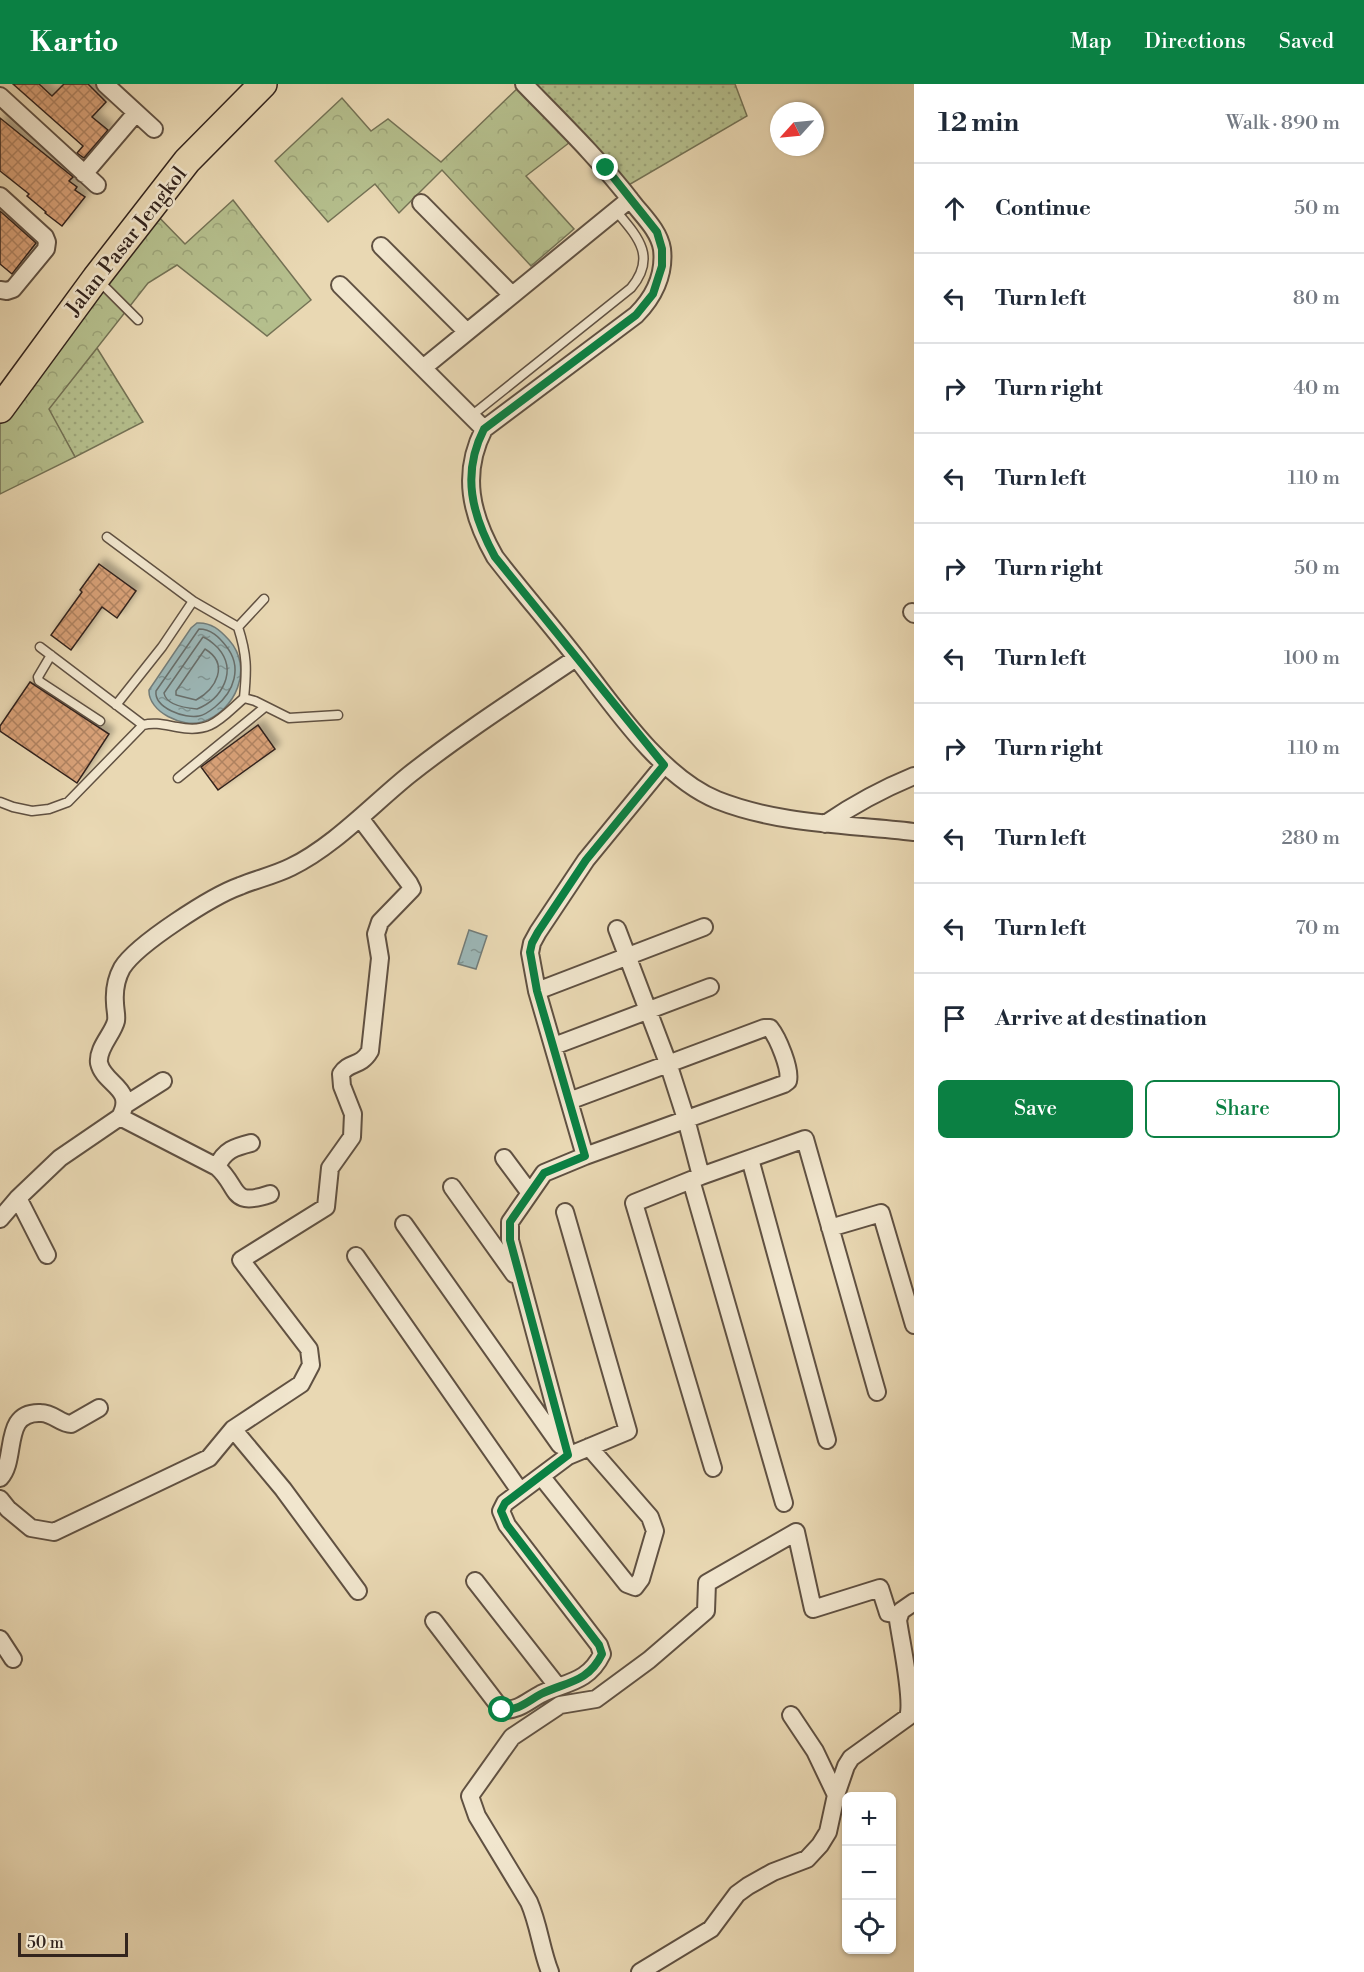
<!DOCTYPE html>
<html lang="en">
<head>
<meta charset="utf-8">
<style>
  body { margin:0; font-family:"Libre Bodoni",serif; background:#f6f6f7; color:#1f2937 }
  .controls { position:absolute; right:18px; bottom:18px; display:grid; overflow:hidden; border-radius:9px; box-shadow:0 2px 4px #0004 }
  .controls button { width:54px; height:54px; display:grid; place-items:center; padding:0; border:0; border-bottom:2px solid #e0e1e3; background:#fff; color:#1f2937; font:30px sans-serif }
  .compass { position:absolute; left:770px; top:18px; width:54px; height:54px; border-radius:50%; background:#fff; box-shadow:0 2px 4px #0004; rotate:243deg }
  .scale { position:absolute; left:18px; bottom:15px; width:110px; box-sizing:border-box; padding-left:6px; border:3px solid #33241d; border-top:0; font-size:16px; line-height:21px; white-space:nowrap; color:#33241d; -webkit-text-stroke:4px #f1e6ce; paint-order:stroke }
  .stop { position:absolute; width:18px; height:18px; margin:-14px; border:4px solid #0b8043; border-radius:50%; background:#fff }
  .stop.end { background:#0b8043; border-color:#fff; box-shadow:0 2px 6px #0008 }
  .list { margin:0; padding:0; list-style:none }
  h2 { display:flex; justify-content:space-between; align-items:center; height:78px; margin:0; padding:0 24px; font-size:26px }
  h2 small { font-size:20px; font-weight:400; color:#747a83 }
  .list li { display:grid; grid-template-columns:39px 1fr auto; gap:18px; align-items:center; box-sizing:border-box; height:90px; padding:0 24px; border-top:2px solid #e0e1e3 }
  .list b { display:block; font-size:22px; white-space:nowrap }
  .list em { font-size:20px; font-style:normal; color:#747a83 }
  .actions { display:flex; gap:12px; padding:18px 24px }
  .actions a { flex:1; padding:14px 0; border:2px solid #0b8043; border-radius:9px; text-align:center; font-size:21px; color:#0b8043 }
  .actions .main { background:#0b8043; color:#fff }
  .icon { flex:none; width:33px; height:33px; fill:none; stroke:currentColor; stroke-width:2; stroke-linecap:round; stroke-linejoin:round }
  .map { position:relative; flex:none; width:914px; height:1888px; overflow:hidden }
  header { display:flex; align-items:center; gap:36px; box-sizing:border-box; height:84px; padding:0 30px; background:#0b8043; color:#fff }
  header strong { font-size:28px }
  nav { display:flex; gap:33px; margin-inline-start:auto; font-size:21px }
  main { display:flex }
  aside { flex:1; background:#fff }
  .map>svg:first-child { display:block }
  .grass { fill:url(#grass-dots); stroke:#747255; stroke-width:1.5 }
  .forest { fill:url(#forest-crowns); stroke:#747255; stroke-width:1.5 }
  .water { fill:url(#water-ripples); stroke:#727c79; stroke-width:1.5 }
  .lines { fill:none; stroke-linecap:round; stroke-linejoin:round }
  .shore { stroke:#686e6a; stroke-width:1.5 }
  .building { fill:url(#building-cross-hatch); stroke:#33241d; stroke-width:1.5; filter:url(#shadow) }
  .lane-casing { stroke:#605142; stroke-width:11 }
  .street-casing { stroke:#605142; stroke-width:20 }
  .primary-casing { stroke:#33241d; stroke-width:30 }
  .lane { stroke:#f1e6ce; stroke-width:8 }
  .street { stroke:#f1e6ce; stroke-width:16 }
  .primary { stroke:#e9d8b3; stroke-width:27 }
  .route { stroke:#0b8043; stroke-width:8 }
  .labels { text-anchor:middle; stroke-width:5; stroke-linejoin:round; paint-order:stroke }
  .street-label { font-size:21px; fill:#33241d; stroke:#f1e6ce }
</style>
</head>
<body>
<header>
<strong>Kartio</strong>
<nav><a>Map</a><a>Directions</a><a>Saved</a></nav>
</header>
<main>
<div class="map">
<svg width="914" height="1888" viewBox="0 0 914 1888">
  <defs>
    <pattern id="grass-dots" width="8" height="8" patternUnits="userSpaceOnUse" patternTransform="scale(1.5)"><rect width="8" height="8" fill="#b5bf8d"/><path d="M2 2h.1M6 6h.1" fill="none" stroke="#9ca479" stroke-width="1.8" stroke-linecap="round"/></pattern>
    <pattern id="forest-crowns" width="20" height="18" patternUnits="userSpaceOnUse" patternTransform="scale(1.5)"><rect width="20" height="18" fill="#b5bf8d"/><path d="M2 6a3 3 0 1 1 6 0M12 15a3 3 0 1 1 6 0" fill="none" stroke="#9ca479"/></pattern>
    <pattern id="water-ripples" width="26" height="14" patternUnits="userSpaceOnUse" patternTransform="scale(1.5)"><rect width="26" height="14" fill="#9cb7b7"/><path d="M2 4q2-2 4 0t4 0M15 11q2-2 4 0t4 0" fill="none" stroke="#809594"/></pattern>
    <pattern id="building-cross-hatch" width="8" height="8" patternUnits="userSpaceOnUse" patternTransform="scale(1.5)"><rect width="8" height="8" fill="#d7a077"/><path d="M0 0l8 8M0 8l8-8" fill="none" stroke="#af8261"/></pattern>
    <filter id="shadow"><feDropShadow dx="5.5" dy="-5.5" stdDeviation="3" flood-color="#0004"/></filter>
  </defs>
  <rect width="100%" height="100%" fill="#e9d8b3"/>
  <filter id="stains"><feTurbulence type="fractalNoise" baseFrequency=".00333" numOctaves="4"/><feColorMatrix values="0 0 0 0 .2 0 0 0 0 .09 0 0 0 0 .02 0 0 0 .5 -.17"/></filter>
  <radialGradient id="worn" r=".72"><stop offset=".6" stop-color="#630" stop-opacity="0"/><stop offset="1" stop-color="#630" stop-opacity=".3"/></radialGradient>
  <path class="grass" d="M526,0H735L747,32L615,109Z
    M97,264L143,338L75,373L48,325Z"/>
  <path class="forest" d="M522,0L574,55L526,92L574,145L531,182L442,86L399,129L375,100L328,138L275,77L342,14L371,47L388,35L441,78Z
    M233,116L311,216L267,252L177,181L148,199L49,325L75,373L0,410V325L149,123L185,160Z"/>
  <path class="water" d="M197,539C211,538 220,546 229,556C254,584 236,627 202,638C183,644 148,628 149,606L191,544Z
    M469,846L487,852L476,885L458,880Z"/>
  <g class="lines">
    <path class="shore" d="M199,545C211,545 219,553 226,562C243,583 234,608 215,623C210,627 205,631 199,632C185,635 154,624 156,607Z
      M203,553C209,555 213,559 218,564C238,587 222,615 197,625C185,624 166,621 164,609Z
      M205,565C230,580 216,605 196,616L176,611V607Z"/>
  </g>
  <path class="building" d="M13,0H39L52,12L64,0H88L106,18L92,33L108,46L84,74L77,69L83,62Z
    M0,34L73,93L69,97L77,103L75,106L85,113L62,142L45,129L46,128L27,112L29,110L0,87Z
    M0,127L36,159L12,190L0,180Z
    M99,480L136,507L117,534L102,523L71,566L51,551L82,508L80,506Z
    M30,598L109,650L77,699L0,647V642Z
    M258,641L275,665L218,706L201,683Z"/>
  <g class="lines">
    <g class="lane-casing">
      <path id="lane" d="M98,196L138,236
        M471,332L631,204C657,173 638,153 616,127
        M107,453L193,517L162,563L116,621
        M193,517L238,543C247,571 247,585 244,614
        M238,543L264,515
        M40,563L143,641
        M51,571L38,593L39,597L100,637
        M178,694L265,623
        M0,718L13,723L32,727L49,725L68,718L143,641C155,638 165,641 177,643C211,650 220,635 244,614L255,617L289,634L338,631"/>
    </g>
    <g class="street-casing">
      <path id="street" d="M105,0L154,45
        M524,0C562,39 600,76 633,119C644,133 659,147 662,165C665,191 653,214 636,231L484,345C461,390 471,431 495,473C522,508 551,541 578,576C614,623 661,693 717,716C780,741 848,740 914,748
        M0,12L97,101
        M84,90L136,29
        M0,112L45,153L47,158L46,165L13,205L7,207L0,206
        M421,119L512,211
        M381,162L467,248
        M340,201L484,345
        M423,284L630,115
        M912,528L914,530
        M825,740C853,721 882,705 914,692
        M617,845L668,979L686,1035L701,1092
        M537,907L704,843
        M554,962L710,903
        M125,1021L163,997
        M120,1033L217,1083C240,1103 229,1124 270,1110
        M585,1072L537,907L530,869L532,859L538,848L586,776L664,681
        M504,1074L530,1109
        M750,1075L827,1356
        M217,1083C224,1066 235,1063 251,1059
        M691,1096L784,1419
        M452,1103L514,1190
        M18,1114L47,1171
        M0,1135L18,1114L60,1074L120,1033C136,1004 104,1001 99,979C97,964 113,950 116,937C117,931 115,925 115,919C114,906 116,895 122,884C137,860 212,812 240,802C257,795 275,791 291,783C333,763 373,720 409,691C462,649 520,612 576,574
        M404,1140L560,1361
        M830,1144L881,1129L914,1241
        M356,1172L520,1407
        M233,1345L283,1405L358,1507
        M568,1372L510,1156V1138L544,1089L585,1072L784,1000L788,997C791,985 778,954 770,944H764L569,1017
        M713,1384L634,1119L701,1092L805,1055L877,1308
        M541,1392L627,1500L635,1503L641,1495L655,1447L650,1433L589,1363
        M0,1394C18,1375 1,1327 41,1329C53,1329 61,1340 71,1340L99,1324
        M0,1415L8,1425L31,1444L54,1448L209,1374L233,1345L301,1300L311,1281L309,1265L241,1176L326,1123L330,1084L352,1053L353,1030L342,1002L341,990C349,977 360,984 370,967L380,874L376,850L380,838L412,805L409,799L360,734
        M475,1497L558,1603
        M434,1537L502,1626C520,1626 526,1618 541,1610C565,1598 588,1599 602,1570L599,1561L507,1441L501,1427L505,1419L568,1372L628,1347L565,1128
        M0,1555L13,1575
        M791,1631L815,1667L836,1711
        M550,1888C541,1865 539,1841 529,1818L477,1732L470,1712L512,1653L560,1621L596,1615L649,1576L706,1527L707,1499L796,1448L813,1525L880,1504L888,1529L899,1531
        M640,1888L711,1845L737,1810L748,1802L773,1788L807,1775L820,1761L828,1748L836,1711L846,1682L851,1674L908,1633C914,1616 901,1558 898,1536L901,1527L914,1518"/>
    </g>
    <g class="primary-casing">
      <path id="primary" d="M0,325L96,194L187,77L263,0"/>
    </g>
    <use href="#lane" class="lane"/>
    <use href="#street" class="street"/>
    <use href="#primary" class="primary"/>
  </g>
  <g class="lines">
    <path class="route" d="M502,1626C520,1626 526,1618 541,1610C565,1598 588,1599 602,1570L599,1561L507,1441L501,1427L505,1419L568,1371L510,1156V1138L544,1089L585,1072L537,907L530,868L532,859L538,848L586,776L664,681L495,473C472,431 461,390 484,345L636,231L653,210L662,182V165L657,148L606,84"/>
  </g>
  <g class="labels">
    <g class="street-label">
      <text transform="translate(126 157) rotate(-52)" y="7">Jalan Pasar Jengkol</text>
    </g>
  </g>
  <rect width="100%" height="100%" filter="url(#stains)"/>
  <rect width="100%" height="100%" fill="url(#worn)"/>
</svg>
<div class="controls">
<button>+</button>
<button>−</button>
<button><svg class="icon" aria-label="locate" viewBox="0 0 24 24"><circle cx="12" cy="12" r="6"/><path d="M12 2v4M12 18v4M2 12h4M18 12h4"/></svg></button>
</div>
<svg class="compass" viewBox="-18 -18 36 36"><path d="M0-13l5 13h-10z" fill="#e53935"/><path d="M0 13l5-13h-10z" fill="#747a83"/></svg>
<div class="scale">50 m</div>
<div class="stop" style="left:502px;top:1626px"></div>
<div class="stop end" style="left:606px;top:84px"></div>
</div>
<aside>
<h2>12 min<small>Walk · 890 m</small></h2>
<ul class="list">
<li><svg class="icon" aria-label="ahead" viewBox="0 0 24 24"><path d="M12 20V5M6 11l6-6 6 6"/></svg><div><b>Continue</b></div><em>50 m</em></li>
<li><svg class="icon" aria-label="left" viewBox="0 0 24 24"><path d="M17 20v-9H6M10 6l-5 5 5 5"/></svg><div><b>Turn left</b></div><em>80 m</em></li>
<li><svg class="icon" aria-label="right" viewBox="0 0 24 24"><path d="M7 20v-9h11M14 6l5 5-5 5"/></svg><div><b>Turn right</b></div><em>40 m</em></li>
<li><svg class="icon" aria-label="left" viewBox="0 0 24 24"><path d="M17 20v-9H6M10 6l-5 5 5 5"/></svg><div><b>Turn left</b></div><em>110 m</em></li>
<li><svg class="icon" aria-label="right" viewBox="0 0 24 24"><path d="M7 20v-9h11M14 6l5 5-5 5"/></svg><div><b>Turn right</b></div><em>50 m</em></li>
<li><svg class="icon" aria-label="left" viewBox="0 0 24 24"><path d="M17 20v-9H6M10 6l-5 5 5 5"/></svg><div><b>Turn left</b></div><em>100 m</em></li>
<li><svg class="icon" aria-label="right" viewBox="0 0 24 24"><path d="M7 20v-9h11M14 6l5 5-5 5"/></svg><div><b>Turn right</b></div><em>110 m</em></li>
<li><svg class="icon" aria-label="left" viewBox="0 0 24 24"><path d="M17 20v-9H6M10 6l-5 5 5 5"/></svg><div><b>Turn left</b></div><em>280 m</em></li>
<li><svg class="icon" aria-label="left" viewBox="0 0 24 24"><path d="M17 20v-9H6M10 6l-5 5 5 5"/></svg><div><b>Turn left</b></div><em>70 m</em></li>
<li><svg class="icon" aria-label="arrive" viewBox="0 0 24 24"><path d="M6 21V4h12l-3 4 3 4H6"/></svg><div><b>Arrive at destination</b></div></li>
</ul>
<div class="actions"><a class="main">Save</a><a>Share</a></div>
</aside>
</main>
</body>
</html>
